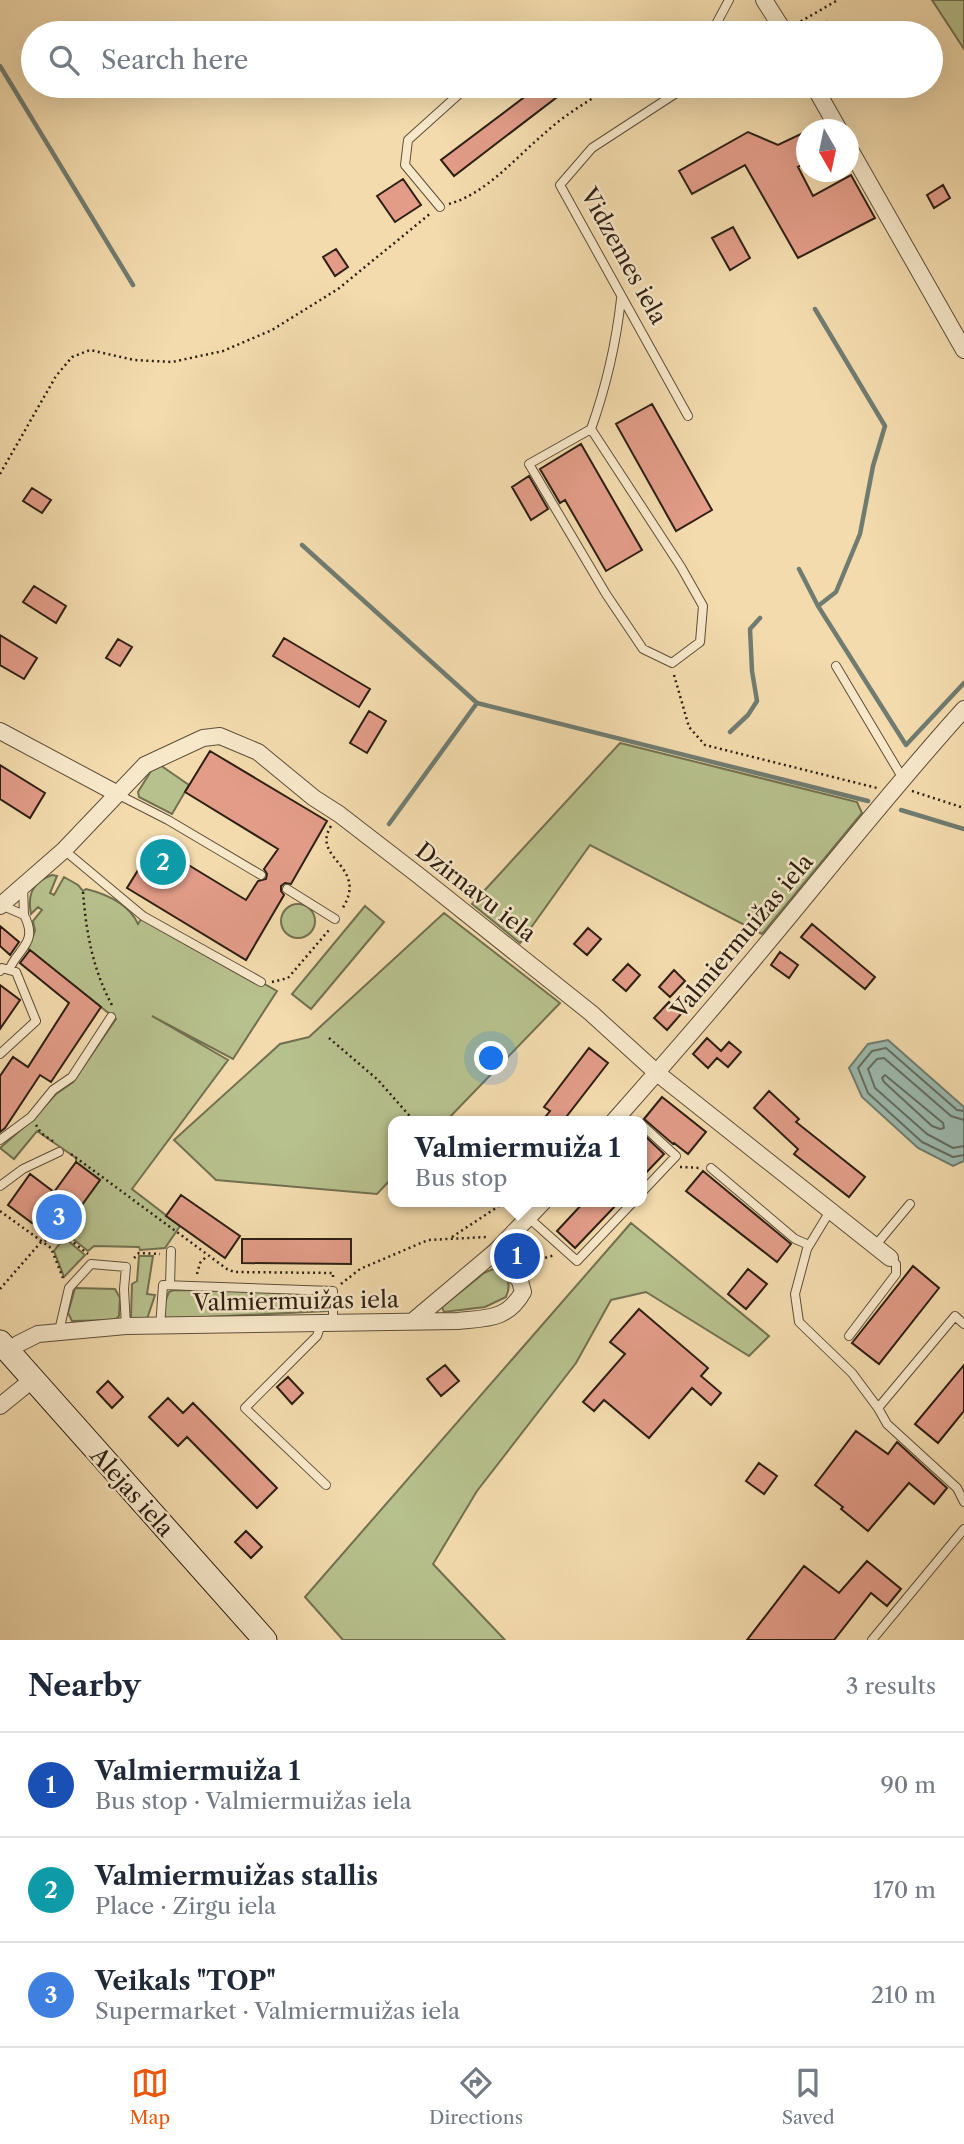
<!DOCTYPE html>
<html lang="en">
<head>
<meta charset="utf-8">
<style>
  body { margin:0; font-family:"Libre Caslon Text",serif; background:#f6f6f7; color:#1f2937 }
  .compass { position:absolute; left:796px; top:119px; width:63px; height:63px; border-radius:50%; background:#fff; box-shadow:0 7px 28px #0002; rotate:171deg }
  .you { position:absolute; left:492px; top:1059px; width:24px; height:24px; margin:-18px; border:5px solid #fff; border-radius:50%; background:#1a73e8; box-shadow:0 0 0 10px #1a73e833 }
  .badge { display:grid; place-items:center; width:46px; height:46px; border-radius:50%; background:#ea580c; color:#fff; font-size:23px; font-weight:700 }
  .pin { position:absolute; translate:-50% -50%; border:4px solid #fff; box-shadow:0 2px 7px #0006 }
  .popup { position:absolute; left:388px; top:1116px; width:259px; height:91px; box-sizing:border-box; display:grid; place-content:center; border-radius:14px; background:#fff; filter:drop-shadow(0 2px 5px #0005); font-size:23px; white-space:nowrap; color:#747a83 }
  .popup b { font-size:26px; color:#1f2937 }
  .popup::after { content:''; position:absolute; left:50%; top:100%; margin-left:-14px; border:14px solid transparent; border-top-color:#fff }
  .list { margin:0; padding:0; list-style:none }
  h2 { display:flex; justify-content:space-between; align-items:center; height:91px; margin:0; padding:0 28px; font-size:30px }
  h2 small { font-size:23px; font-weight:400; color:#747a83 }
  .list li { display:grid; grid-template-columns:46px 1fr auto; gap:21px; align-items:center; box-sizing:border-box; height:105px; padding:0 28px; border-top:2px solid #e0e1e3 }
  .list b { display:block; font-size:26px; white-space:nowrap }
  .list p { margin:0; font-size:23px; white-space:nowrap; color:#747a83 }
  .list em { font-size:23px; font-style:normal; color:#747a83 }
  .icon { flex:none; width:38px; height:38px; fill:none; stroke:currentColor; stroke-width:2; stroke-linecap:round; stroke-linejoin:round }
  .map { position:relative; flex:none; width:964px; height:1640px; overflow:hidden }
  .search { position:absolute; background:#fff; box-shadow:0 7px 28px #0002; left:21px; right:21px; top:21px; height:77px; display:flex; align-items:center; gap:18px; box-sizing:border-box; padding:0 24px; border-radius:38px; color:#747a83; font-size:26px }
  .sheet { height:406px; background:#fff }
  nav { display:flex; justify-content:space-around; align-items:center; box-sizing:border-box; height:98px; border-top:2px solid #e0e1e3; background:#fff; font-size:19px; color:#747a83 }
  nav a { display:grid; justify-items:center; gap:4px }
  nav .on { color:#ea580c }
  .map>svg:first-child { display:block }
  .green { fill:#b7c18d; stroke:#727050; stroke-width:2 }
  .water { fill:#9cbaaf; stroke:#707c71; stroke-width:2 }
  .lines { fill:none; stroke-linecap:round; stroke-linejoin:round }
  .shore { stroke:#646c62; stroke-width:2 }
  .stream { stroke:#707c71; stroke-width:4.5 }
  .building { fill:#e29c88; stroke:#2d1f14; stroke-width:2 }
  .lane-casing { stroke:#5e4e3a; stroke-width:10 }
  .street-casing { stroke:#5e4e3a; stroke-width:18 }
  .secondary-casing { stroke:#2d1f14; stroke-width:25 }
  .path { stroke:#2d1f14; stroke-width:2.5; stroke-dasharray:2 3.5; stroke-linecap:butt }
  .lane { stroke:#f7e8ca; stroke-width:8 }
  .street { stroke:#f7e8ca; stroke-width:16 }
  .secondary { stroke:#f7e8ca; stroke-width:23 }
  .labels { text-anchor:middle; stroke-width:5; stroke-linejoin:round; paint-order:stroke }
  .street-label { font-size:23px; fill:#2d1f14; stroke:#f7e8ca }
</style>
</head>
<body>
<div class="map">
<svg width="964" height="1640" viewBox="0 0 964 1640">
  <rect width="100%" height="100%" fill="#f3dbad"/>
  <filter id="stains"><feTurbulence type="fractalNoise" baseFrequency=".00286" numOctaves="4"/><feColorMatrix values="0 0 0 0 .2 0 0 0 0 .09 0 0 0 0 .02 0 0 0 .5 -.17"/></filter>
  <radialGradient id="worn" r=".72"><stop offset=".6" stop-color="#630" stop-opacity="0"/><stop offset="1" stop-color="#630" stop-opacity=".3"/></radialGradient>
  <path class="green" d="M932,0H964V49Z
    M620,743L857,802L862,813L762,934L590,845L520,943L472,904Z
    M160,765L189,785L172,814L139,797L138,792L151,771Z
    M52,875L57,876L50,893L54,895L64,877L78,885L83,891L86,889C106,894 129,904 138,924L143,916L277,991L233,1059L152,1016L228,1060L132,1189L180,1226L165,1248L140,1250L139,1247L94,1246L88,1251L63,1231L100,1180L76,1162V1158L37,1131L14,1159L0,1148L33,1119L56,1094L73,1082L116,1019L28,949L35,931L33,921L42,910L38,907L31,914C27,894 33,882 52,875Z
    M281 921a17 17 0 1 1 34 0a17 17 0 1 1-34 0Z
    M365,906L384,922L311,1009L292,994Z
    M444,913L560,1003L446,1121H393V1177L377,1194L216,1180L174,1140L280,1044L309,1037Z
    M631,1223L769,1336L749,1356L646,1292L611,1300L576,1363L477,1491L433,1564L505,1640H343L305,1597Z
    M67,1240L85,1255L64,1277L54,1251L62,1241Z
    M139,1256H153L147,1294L155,1295L147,1319L135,1320L131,1317L132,1284L137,1281Z
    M493,1269C508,1275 512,1283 506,1297L485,1307L444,1312L442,1307L484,1273Z
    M75,1288L115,1289L120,1298L119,1316L115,1320L72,1321L68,1313Z
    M174,1290L319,1292C328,1294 331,1302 327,1311L166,1319C162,1310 165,1301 169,1292Z"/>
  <path class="water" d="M888,1040L964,1107V1161L953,1166L918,1148L862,1097L849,1068L868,1044Z"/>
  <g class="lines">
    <path class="shore" d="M885,1075L943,1123L944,1128L940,1129L932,1126L884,1082L882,1078Z
      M964,1111L957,1110L886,1048L872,1051L858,1068L868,1093L922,1142L953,1157L964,1155
      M964,1120L951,1116L884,1058L877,1059L868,1069L875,1088L927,1134L953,1148L964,1146"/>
    <path class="stream" d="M0,66L133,285
      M815,309L885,426L873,466L860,534L836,592L818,606
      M302,545L477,703L868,801
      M799,569L818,606L906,745L964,683
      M730,732L748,715L757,701L752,671L750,629L760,618
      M901,810L964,829
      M389,824L477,703"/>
  </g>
  <path class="building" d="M539,86H554L561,94L454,176L441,160Z
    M807,131V162L798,167L813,196L851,175L875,218L798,258L745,165L692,194L679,171L748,132L778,145Z
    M403,179L421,205L395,222L377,196Z
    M943,185L950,198L934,208L927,195Z
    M733,227L750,258L730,270L712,238Z
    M336,249L348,267L335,276L323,257Z
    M652,404L712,510L676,531L616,424Z
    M581,444L642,550L606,571L565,500L560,503L540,469Z
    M529,476L548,509L531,520L512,487Z
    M32,488L51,500L42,513L23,501Z
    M34,586L66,606L56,623L23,602Z
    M0,635L37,658L24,679L0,665Z
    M284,638L370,689L359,707L273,656Z
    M118,639L132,647L120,666L106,658Z
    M369,711L386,721L367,753L350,743Z
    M210,751L327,821L291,884L285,883L281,886V891L284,895L246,960L127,888L154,844L246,900L258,881L266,879L267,874L264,869L278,849L185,792Z
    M0,765L45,793L30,818L0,799Z
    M812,924L875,977L865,989L801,937Z
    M0,926L19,942L10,955L0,946Z
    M588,928L601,939L587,955L574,944Z
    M30,950L101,1007L51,1082L40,1075L5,1128L0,1132V1076L13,1057L28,1067L69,1003L20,963Z
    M780,952L798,965L789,978L771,965Z
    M628,964L640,975L626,991L613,980Z
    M674,970L685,981L670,997L659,987Z
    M0,985L20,1000L0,1029Z
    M669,1002L681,1014L667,1030L654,1018Z
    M707,1038L721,1051L729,1042L741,1052L728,1067L717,1058L708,1068L693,1054Z
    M589,1048L608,1063L563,1121H542L550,1111L544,1107Z
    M769,1091L799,1119L796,1122L865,1177L849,1197L794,1154L798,1149L754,1108Z
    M662,1097L706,1132L688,1154L674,1143L673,1144L644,1119Z
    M646,1137L664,1154L641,1178V1142Z
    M76,1162L100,1180L63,1231L39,1213L32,1223L8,1205L30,1174L54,1192Z
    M703,1171L791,1244L777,1262L686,1191Z
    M181,1195L240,1236L225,1258L166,1216Z
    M584,1202H619L575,1248L557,1231Z
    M242,1239H351V1264L242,1263Z
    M913,1266L939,1288L879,1364L852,1343Z
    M748,1269L767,1284L746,1309L728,1294Z
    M639,1309L708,1368L701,1376L721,1393L711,1405L692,1388L649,1438L604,1400L594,1411L583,1402L625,1354L610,1342Z
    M445,1365L459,1381L441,1396L427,1379Z
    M964,1365V1411L938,1443L915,1424Z
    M288,1377L303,1393L292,1404L277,1387Z
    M108,1381L123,1397L112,1408L97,1392Z
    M168,1398L183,1413L193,1403L277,1488L257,1508L187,1437L178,1446L149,1417Z
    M856,1431L888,1454L897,1442L947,1488L934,1504L909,1483L868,1531L841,1509L843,1507L815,1485Z
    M759,1463L777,1476L764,1494L746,1481Z
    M246,1531L262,1547L251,1558L235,1542Z
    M867,1561L901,1589L887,1606L871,1593L834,1640H747L804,1566L839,1593Z"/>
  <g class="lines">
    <g class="lane-casing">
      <path id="lane" d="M706,33L714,28L729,0
        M605,86L607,90L616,86
        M687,86L592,148L560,185L688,416
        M440,207L405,165L408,140L468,86
        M591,429L529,464L606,594L643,649L672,663L700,642L703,606L681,567L591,429C606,387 616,344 621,299
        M836,666L902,777
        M117,794L168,820L261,875
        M64,850L143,916L261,982
        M23,887L24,915
        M287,889L335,919
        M1,905L24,915C39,943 18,948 9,970
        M0,971L2,968L16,972L36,1021L0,1054
        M641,1124L676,1156L641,1193
        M0,1140L31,1117L53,1090L72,1077L111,1017
        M711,1168L795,1239L809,1245
        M0,1186L23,1169L59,1152
        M511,1202L577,1261L633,1202
        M830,1211L807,1249L795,1294L799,1322L852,1373L878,1408L955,1316L964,1324
        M875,1246L910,1204
        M170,1285L171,1251
        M321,1324L317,1336L245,1408L326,1485
        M160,1327L163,1285L333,1291V1324
        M59,1331L69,1288L91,1264L126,1267L124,1289L126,1326
        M849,1336L896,1274V1264L890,1258
        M878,1408L887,1424L957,1488L964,1502
        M872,1640L964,1529"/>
    </g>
    <g class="street-casing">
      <path id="street" d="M764,0L785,33
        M814,86L839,130
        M848,146L964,350
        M0,731L116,793
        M0,906L64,850L145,765L203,738L220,736L258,752L314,798L339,814L418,875L591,1013L657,1073L890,1258
        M614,1121C668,1060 721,999 773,936C836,860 898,782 964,709
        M413,1321L496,1251L543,1202
        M9,1352L18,1344L38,1334L126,1326L458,1321C487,1318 507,1320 523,1292L520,1281L496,1251
        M0,1406L32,1380"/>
    </g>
    <g class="secondary-casing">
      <path id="secondary" d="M0,1342L265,1640"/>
    </g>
    <path class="path" d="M796,24L838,0
      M799,26L827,22L857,29L859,33
      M449,204C487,193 515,158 545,133C561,118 580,106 598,95
      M0,474L56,376L72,357L90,350L134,360L172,362L223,351L272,330L338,289L431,213
      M674,675L689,727L705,745L877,788
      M912,791L964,808
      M331,826C310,859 370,866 342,909
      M83,892C86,932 93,971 113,1007
      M272,982L288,978L329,930
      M329,1038L378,1080L414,1121
      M36,1125L41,1133L54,1142
      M71,1154L227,1269L234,1272L333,1273V1280
      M680,1167L701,1168
      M0,1211L51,1248L63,1278
      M452,1237L502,1204
      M134,1258L139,1253L160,1254
      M524,1264L555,1255
      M197,1274L200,1263L207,1256
      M341,1284L360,1269L428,1240L487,1237
      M0,1289L41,1242L64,1235L88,1254"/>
    <use href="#lane" class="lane"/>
    <use href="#street" class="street"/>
    <use href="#secondary" class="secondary"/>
  </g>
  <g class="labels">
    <g class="street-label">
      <text transform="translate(624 256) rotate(61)" y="8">Vidzemes iela</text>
      <text transform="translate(476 892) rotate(38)" y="8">Dzirnavu iela</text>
      <text transform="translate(742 936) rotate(-50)" y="8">Valmiermuižas iela</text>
      <text transform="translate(296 1301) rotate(-1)" y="8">Valmiermuižas iela</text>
      <text transform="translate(132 1492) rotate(48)" y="8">Alejas iela</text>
    </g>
  </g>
  <rect width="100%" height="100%" filter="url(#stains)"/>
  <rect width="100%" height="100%" fill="url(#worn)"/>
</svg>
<svg class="compass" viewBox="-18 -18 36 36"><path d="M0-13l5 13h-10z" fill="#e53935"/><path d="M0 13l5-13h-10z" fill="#747a83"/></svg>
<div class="you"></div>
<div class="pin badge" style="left:517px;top:1256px;background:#1a4fb4">1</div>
<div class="popup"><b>Valmiermuiža 1</b>Bus stop</div>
<div class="pin badge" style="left:163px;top:862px;background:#0f9aa8">2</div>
<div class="pin badge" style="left:59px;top:1217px;background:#3f7fe0">3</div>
<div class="search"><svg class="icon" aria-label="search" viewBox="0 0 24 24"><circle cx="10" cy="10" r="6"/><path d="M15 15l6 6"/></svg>Search here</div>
</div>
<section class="sheet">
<h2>Nearby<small>3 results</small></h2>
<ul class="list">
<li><span class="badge" style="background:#1a4fb4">1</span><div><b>Valmiermuiža 1</b><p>Bus stop · Valmiermuižas iela</p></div><em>90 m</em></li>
<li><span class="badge" style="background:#0f9aa8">2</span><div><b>Valmiermuižas stallis</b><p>Place · Zirgu iela</p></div><em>170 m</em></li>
<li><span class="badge" style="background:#3f7fe0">3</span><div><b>Veikals &quot;TOP&quot;</b><p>Supermarket · Valmiermuižas iela</p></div><em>210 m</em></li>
</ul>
</section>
<nav>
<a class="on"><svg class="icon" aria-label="map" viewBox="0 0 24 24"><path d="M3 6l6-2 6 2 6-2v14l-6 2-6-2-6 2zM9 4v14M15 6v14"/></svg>Map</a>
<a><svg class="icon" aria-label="directions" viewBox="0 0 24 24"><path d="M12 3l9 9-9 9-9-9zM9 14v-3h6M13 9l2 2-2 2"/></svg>Directions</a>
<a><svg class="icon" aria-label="saved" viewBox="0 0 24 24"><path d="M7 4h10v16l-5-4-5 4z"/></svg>Saved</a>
</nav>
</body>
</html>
